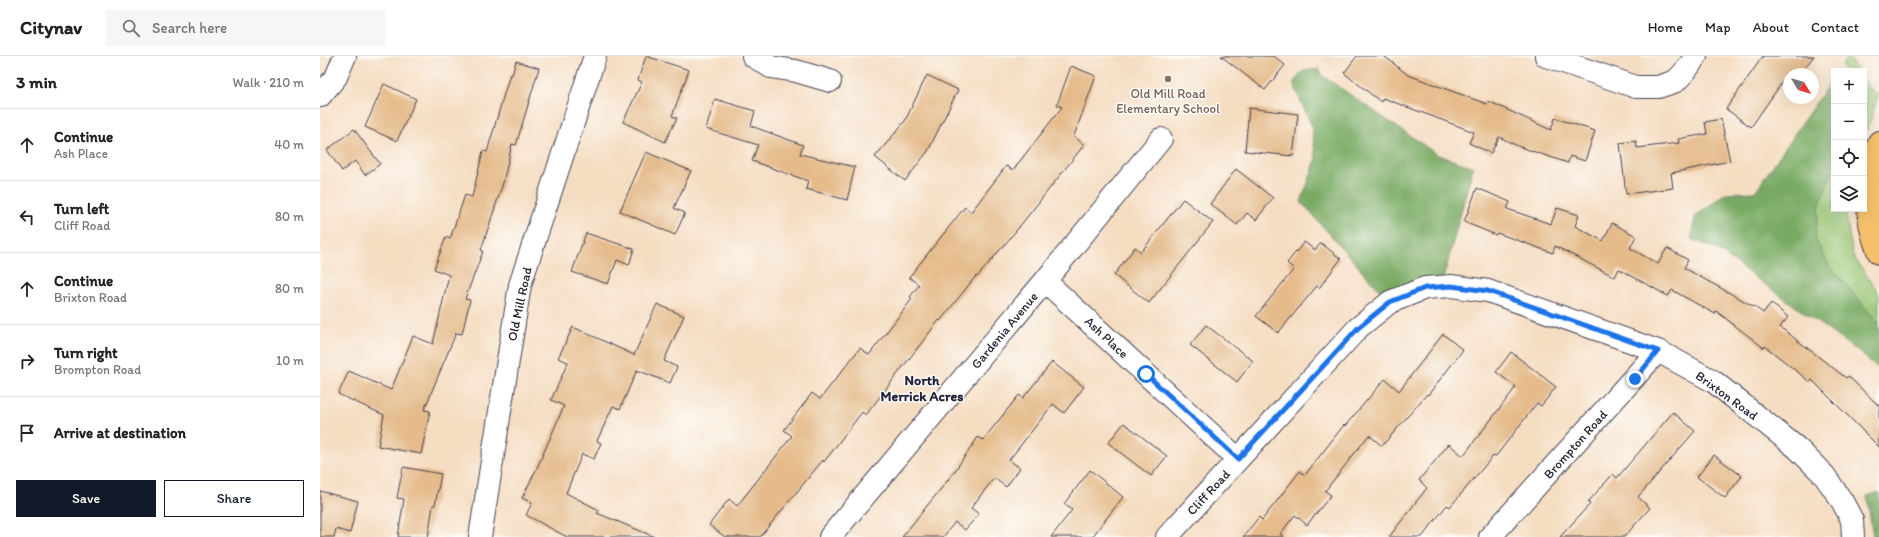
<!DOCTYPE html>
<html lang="en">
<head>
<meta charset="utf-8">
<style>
  body { margin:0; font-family:Itim,sans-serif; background:#f6f6f6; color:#222 }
  .controls { position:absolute; right:12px; top:12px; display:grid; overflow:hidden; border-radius:0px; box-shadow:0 4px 16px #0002 }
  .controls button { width:36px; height:36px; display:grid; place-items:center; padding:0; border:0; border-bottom:1px solid #e0e0e0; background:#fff; color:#222; font:20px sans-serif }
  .compass { position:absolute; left:1463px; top:12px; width:36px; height:36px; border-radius:50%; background:#fff; box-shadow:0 4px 16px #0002; rotate:128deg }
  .stop { position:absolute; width:12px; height:12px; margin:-9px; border:3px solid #1a73e8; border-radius:50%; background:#fff }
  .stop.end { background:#1a73e8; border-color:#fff; box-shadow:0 1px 4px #0008 }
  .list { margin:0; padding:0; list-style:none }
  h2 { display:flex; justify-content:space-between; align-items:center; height:52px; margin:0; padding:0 16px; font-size:17px }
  h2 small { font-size:13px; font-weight:400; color:#767676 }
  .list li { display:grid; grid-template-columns:26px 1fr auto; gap:12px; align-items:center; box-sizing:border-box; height:72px; padding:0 16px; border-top:1px solid #e0e0e0 }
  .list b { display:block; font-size:15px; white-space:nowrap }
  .list p { margin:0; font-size:13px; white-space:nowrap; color:#767676 }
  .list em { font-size:13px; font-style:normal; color:#767676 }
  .actions { display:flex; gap:8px; padding:12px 16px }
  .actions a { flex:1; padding:9px 0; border:1px solid #111827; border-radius:0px; text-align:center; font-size:14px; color:#111827 }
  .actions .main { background:#111827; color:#fff }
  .icon { flex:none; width:22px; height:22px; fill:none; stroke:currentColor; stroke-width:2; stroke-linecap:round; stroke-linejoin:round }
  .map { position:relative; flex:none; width:1559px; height:481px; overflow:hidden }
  header { display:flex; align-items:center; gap:24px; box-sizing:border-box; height:56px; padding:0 20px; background:#fff; border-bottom:1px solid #e0e0e0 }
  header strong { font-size:19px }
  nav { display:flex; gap:22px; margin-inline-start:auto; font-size:14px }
  .search { width:280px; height:36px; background:#f6f6f6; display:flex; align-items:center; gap:10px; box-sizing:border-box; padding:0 14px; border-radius:0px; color:#767676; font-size:15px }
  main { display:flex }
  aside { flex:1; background:#fff }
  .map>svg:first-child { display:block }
  .green { fill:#97c472; stroke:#5c7356 }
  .forest { fill:#79aa64; stroke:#4e6650 }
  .building { fill:#e5bb8b }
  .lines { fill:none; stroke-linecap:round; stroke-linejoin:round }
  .street-casing { stroke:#423e4f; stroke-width:24 }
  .highway-casing { stroke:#423e4f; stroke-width:24 }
  .street { stroke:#fff; stroke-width:22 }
  .highway { stroke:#f6c06b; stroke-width:22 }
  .route { stroke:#1a73e8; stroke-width:5 }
  .education-dot { fill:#8d6e63; stroke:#fdfcf7; stroke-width:1.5 }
  .labels { text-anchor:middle; stroke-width:3; stroke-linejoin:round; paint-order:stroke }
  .education-label { font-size:13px; fill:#785e54; stroke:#fdfcf7 }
  .street-label { font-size:13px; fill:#22223b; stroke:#fdfcf7 }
  .neighbourhood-label { font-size:14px; font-weight:bold; fill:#22223b; stroke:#fdfcf7 }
</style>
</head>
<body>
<header>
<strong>Citynav</strong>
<div class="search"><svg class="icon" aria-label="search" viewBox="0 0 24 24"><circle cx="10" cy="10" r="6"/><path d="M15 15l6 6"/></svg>Search here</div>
<nav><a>Home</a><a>Map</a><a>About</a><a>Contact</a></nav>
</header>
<main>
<aside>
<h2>3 min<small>Walk · 210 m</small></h2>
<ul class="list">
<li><svg class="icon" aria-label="ahead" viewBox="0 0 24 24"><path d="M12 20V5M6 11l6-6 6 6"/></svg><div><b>Continue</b><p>Ash Place</p></div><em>40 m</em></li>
<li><svg class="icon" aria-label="left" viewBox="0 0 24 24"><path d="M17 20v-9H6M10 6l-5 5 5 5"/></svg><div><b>Turn left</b><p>Cliff Road</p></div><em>80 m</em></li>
<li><svg class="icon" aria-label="ahead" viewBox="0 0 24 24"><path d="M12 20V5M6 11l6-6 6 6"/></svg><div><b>Continue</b><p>Brixton Road</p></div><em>80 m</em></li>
<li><svg class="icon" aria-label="right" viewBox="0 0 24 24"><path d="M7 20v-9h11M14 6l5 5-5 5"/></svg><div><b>Turn right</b><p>Brompton Road</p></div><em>10 m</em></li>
<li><svg class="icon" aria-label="arrive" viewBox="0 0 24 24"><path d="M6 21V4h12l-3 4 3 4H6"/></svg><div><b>Arrive at destination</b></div></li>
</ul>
<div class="actions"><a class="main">Save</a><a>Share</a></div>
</aside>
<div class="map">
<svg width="1559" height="481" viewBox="0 0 1559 481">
  <rect width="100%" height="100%" fill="#fdfcf7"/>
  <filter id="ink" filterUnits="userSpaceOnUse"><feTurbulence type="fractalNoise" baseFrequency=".025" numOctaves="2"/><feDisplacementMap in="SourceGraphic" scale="8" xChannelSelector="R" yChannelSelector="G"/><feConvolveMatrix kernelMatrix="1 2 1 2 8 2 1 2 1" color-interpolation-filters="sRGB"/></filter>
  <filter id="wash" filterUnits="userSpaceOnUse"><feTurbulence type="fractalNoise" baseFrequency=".012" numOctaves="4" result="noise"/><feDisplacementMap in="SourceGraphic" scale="16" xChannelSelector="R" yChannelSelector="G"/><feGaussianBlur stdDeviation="0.9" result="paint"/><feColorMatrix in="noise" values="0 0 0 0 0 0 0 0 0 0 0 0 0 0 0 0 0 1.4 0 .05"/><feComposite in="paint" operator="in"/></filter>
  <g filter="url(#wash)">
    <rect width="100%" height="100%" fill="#f5ddc2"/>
    <path class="green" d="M1528,0L1538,15H1526L1522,9Z
      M1544,24L1551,34L1559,39L1544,82L1545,39Z
      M1514,113V153H1525L1533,200L1559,237V268L1509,209L1495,183L1499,150Z"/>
    <path class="forest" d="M999,13L1003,20L1118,99L1153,111L1121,231L1070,246L981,146L996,104L992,71L973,27L983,15Z
      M1514,20V113L1499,150L1495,183L1509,209L1559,268V313L1540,297L1396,193L1371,183L1375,161L1406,137L1435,136Z
      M1559,436V481H1553L1547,440Z"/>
    <g id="blocks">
      <path class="building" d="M326,0L369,14L352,60L357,62L345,86L303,66L322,26L318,24Z
        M901,0H954L965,9L945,34Z
        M1037,0H1064L1088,19L1167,48L1168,45L1231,74L1235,62L1275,75L1265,105L1250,100L1248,107L1200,91L1179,81L1171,97L1149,87L1154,76L1063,42L1061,46L1024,17Z
        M1443,0H1494L1480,18H1468L1431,71L1406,53Z
        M196,5L219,12L196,89L192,88L183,127L161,194L163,195L145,243L150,244L142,278L136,277L104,354L110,355L101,398L58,390L64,359L18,338L29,315L71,334L93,280L113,288L129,219L114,213L126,181L130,183L145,139L152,141L163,95L167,96L190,18L192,19Z
        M751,10L776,20L754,80L764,89L696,175L657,221L656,220L620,265L619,264L546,359L542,356L504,406L503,404L440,481H405L389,469L409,443L417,450L472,380L464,374L492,337L500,343L540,292L549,299L592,243L590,241L599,229L589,221L645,151L651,156L686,110L693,114L742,51L737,49Z
        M607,19L638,34L608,95L585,125L555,101L585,65Z
        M64,28L96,43L77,85L45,71Z
        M395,43L435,55L431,70L483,89L480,98L535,111L527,144L486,133L488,125L432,105L438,89L386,73Z
        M929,52L978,58L973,100L925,95Z
        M1401,63L1410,105L1351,117L1353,132L1306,138L1300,87L1316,85L1317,92L1359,87L1358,83L1387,78L1385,66Z
        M34,73L60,108L45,119L35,105L22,115L7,94Z
        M326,96L371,115L354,152L365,157L355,179L300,155Z
        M916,113L953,142L936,164L927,157L917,169L890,148Z
        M1157,132L1190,146L1187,153L1231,168L1237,152L1259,159L1255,170L1283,185L1292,167L1316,180L1310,192L1338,208L1347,192L1368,204L1364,212L1435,251L1443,257L1451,247L1468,261L1460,271L1526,322L1528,320L1559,350V391L1492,324L1490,326L1445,290L1444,292L1396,255L1395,258L1352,234L1348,240L1299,213L1295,221L1235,190L1233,197L1177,177L1176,179L1144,166Z
        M863,143L893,166L829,247L794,219L815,191L821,196Z
        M266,177L314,193L309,209L297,204L288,228L252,216Z
        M984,186L995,194L1001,187L1021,203L999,232L997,230L958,277L936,260L974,213L967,207Z
        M337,248L364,260L344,305L357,311L350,327L317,314L300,353L293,350L277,385L281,387L274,403L262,398L246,437L279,454L277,457L335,481H247L206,459L212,447L202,442L217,412L244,350L231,344L248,306L238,302L253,271L314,299Z
        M886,269L933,305L917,326L870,289Z
        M1123,278L1143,294L1108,339L1107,338L1062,390L1049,379L1005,435L1011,439L987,469L975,459L960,478L964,481H923L939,461L942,464L980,415L985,419L1024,369L1025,370L1065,323L1079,335Z
        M1191,296L1236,331L1221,350L1217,347L1176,400L1174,399L1130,451L1127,449L1102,481H1069L1107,432L1099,424L1129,388L1143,400L1196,331L1176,316Z
        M732,306L764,331L744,357L733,348L689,404L700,412L686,431L674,422L651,452L659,458L645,474L635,466L623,481H582L632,419L658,381L663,384L699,339L703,342Z
        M1353,356L1375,375L1318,441L1330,452L1304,481H1240L1270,448L1268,446L1293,418L1297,422Z
        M804,367L847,400L831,420L788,387Z
        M1394,399L1422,420L1405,442L1377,421Z
        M83,411L121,418L115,449H113L108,481H78L84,443L77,442Z
        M770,414L803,441L772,481H731L752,454L744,448Z
        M0,435L38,445L30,477L16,473L14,481H0Z"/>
    </g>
  </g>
  <g filter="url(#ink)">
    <use href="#blocks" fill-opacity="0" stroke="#423e4f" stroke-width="1"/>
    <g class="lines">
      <g class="street-casing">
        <path id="street" d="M433,0L451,11L476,15L510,25
          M1226,0L1316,31H1338L1356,25L1367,13L1376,0
          M0,40L16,21L25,0
          M725,225L918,403
          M160,481L200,229L275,0
          M510,481L725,225L841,83
          M847,481L1038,272L1070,246L1105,232L1131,230L1168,235L1338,295L1393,325L1477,392L1504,419L1522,445L1532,464L1533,481
          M1170,481L1338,295"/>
      </g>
      <g class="highway-casing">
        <path id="highway" d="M1559,86C1544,119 1544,163 1559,197"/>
      </g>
      <use href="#street" class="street"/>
      <use href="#highway" class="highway"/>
    </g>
  </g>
  <g class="lines" filter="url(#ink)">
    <path class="route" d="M826,318L918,403L1038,272L1070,246L1105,232L1131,230L1168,235L1338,295L1315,323"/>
  </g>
  <circle class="education-dot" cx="848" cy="23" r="4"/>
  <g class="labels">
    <g class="education-label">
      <text x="848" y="42">Old Mill Road<tspan x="848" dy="15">Elementary School</tspan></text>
    </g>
    <g class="street-label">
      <text transform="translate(199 248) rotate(-78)" y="5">Old Mill Road</text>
      <text transform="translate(684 274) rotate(-50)" y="5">Gardenia Avenue</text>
      <text transform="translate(787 281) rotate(43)" y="5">Ash Place</text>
      <text transform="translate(1407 339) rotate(36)" y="5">Brixton Road</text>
      <text transform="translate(1255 388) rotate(-48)" y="5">Brompton Road</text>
      <text transform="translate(888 436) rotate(-47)" y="5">Cliff Road</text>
    </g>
    <g class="neighbourhood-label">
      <text x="602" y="329">North<tspan x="602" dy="16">Merrick Acres</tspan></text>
    </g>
  </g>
</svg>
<div class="controls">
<button>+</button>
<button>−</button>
<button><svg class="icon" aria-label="locate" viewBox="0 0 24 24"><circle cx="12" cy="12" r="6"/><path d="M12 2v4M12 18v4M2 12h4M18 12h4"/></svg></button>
<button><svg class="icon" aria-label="layers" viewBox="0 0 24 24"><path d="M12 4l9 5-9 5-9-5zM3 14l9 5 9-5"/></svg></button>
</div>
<svg class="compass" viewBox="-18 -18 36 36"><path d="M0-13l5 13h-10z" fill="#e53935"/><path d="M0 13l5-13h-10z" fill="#767676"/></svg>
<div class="stop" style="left:826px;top:318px"></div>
<div class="stop end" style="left:1315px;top:323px"></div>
</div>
</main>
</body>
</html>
